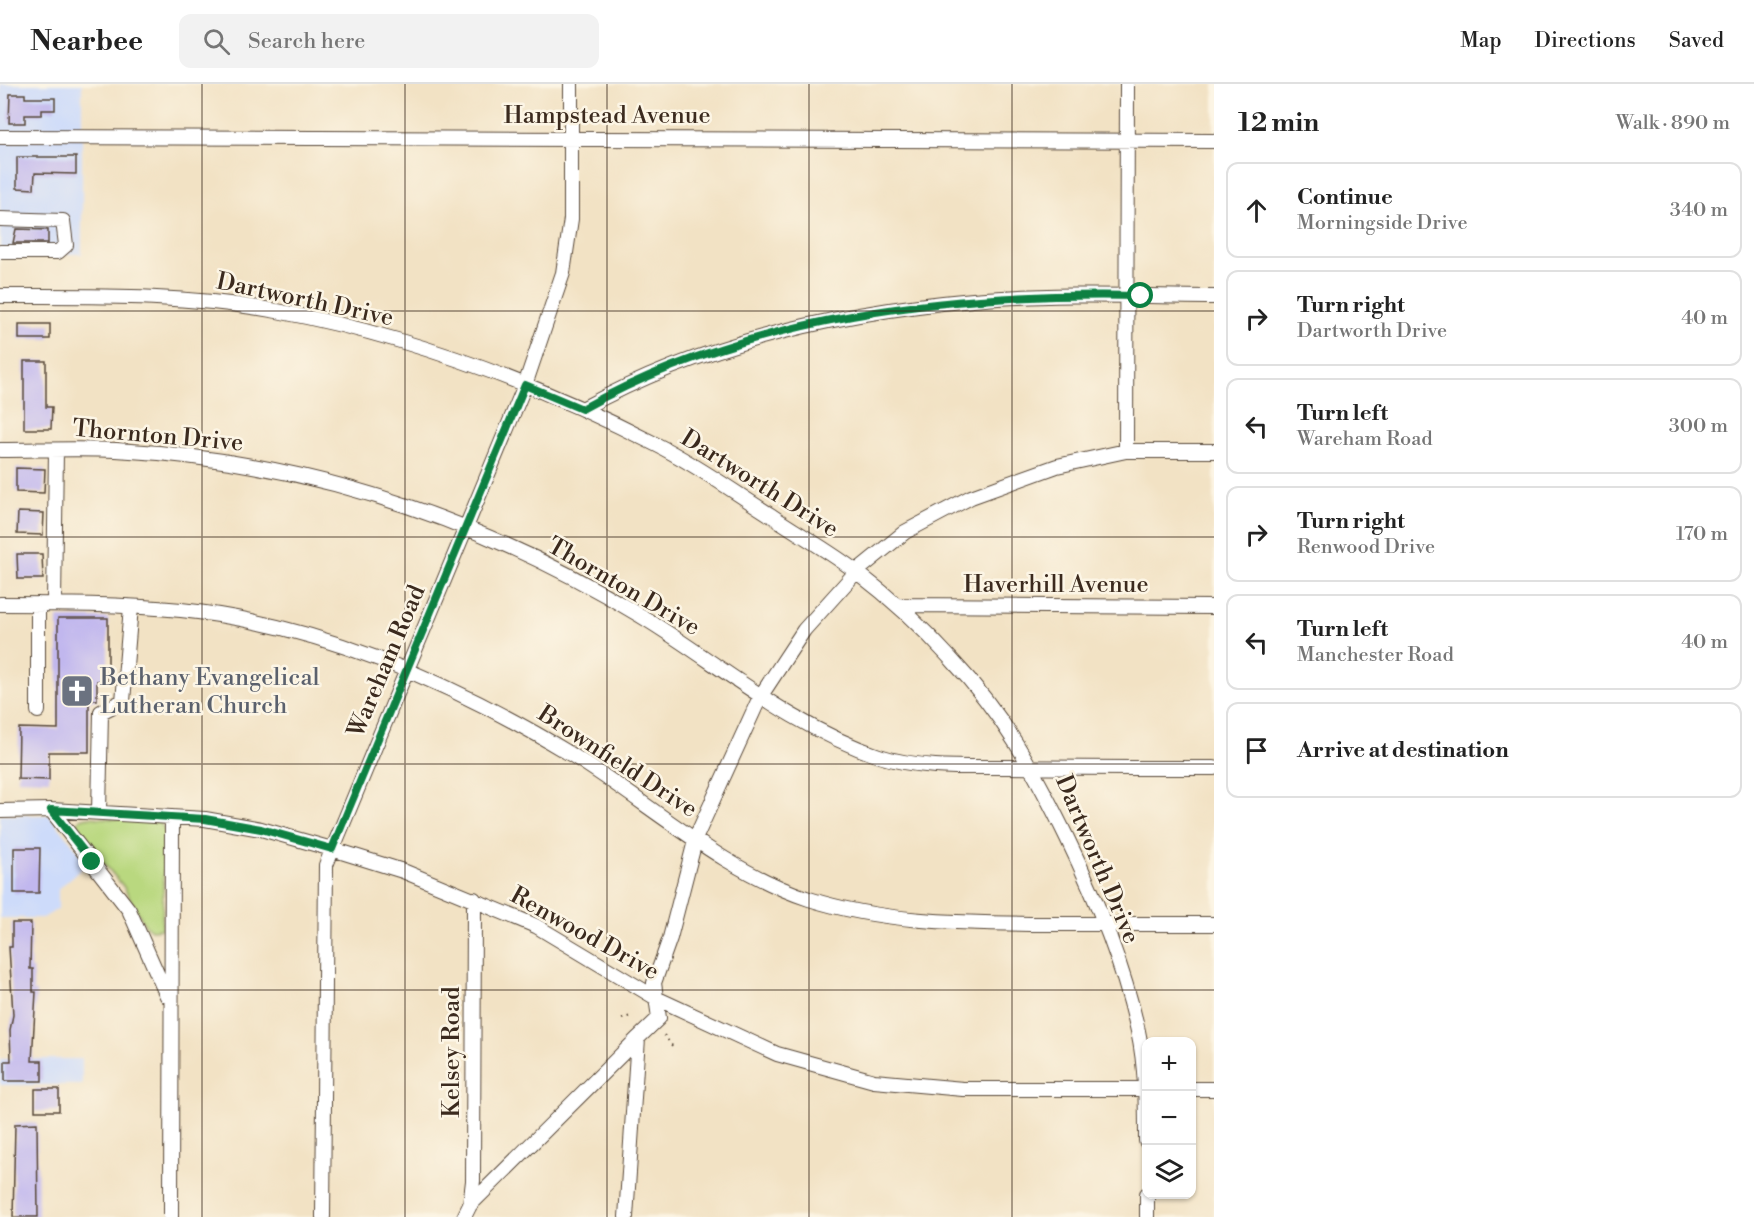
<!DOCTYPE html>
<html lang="en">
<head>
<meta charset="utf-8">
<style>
  body { margin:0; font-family:"Libre Bodoni",serif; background:#f2f2f2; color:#222 }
  .controls { position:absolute; right:18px; bottom:18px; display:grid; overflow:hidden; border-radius:12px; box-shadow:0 2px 4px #0004 }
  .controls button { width:54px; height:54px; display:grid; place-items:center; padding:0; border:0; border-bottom:2px solid #e0e0e0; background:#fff; color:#222; font:30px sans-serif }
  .stop { position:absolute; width:18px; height:18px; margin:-14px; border:4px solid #0b8043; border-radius:50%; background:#fff }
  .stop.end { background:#0b8043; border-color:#fff; box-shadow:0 2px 6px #0008 }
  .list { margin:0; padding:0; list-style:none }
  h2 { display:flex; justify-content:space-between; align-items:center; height:78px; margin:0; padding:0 24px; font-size:26px }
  h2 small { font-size:20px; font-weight:400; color:#767676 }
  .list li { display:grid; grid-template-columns:39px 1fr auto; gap:18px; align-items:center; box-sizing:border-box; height:96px; margin:0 12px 12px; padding:0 12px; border:2px solid #e0e0e0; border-radius:12px }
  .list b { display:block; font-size:22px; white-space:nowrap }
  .list p { margin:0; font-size:20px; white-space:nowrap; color:#767676 }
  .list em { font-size:20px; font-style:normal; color:#767676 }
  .icon { flex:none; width:33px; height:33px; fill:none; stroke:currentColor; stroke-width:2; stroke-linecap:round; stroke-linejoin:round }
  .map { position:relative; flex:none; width:1214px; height:1133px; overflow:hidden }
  header { display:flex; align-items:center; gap:36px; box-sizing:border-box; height:84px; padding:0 30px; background:#fff; border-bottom:2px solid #e0e0e0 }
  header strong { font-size:28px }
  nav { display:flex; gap:33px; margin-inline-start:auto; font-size:21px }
  .search { width:420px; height:54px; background:#f2f2f2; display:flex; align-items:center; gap:15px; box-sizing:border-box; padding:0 21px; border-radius:12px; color:#767676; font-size:22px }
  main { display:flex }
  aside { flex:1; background:#fff }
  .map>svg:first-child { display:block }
  .built { fill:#cddbfa }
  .green { fill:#b9d87f; stroke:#7a814e; stroke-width:1.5 }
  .building { fill:#c1b7ee }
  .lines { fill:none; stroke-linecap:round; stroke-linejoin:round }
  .minor-casing { stroke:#564637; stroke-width:16 }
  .path { stroke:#564637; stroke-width:2; stroke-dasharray:1.5 4.5; stroke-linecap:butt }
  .minor { stroke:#fff; stroke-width:14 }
  .route { stroke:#0b8043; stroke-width:8 }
  .grid { fill:none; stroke:#3b2a1e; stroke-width:1.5; stroke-opacity:0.55 }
  .labels { text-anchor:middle; stroke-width:5; stroke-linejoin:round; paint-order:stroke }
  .street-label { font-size:24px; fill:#3b2a1e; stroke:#fcf5e5 }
  .worship-label { font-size:24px; fill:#5b616d; stroke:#fcf5e5; text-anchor:start }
</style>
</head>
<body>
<header>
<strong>Nearbee</strong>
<div class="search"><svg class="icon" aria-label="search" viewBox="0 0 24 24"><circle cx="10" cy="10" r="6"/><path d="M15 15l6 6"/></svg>Search here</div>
<nav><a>Map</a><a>Directions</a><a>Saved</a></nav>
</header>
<main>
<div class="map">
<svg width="1214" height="1133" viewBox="0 0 1214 1133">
  <rect width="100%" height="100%" fill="#fcf5e5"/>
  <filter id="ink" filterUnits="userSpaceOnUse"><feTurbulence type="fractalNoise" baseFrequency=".0167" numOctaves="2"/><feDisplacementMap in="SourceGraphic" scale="12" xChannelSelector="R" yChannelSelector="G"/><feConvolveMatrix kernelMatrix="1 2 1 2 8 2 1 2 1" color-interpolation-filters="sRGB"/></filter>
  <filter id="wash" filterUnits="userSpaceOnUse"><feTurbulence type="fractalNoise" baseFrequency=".008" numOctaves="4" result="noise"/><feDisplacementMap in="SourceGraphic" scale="24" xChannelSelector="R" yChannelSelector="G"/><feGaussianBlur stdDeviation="1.35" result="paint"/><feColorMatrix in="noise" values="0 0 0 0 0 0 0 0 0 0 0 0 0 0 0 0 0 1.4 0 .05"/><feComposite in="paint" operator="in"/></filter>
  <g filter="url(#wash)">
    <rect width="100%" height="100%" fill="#f2e2c4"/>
    <path class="built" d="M0,0H82V170H0Z
      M0,731H49L88,779L58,805V825L43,834H0Z
      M0,975H82V1001H0Z"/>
    <path class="green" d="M88,733L160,738L165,747L162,845L151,846L145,841L123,802L79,750L76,742L80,735Z"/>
    <g id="blocks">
      <path class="building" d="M10,10H25V14H55V26H42V31H25V39H9Z
        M17,73H76V90L35,89L34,105L17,104Z
        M16,145L48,146V159H13Z
        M19,240H50V255H19Z
        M24,277H46V323H52L51,345H24Z
        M16,384L45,385L44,409L16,408Z
        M18,428L44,429L43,451L17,450Z
        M17,470H42L43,495H18Z
        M58,534H108V597H97V616H89V668H49V696L18,695L19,644L58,645Z
        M14,764H40L39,809H14Z
        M12,839H31L30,885H33V908H36L32,977H42V997H5V977H11L10,946L13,931L9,863H12Z
        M35,1005H59V1027H35Z
        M37,1039L38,1133H13L15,1040Z"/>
    </g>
  </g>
  <g filter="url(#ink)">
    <use href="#blocks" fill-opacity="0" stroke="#564637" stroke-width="1.5"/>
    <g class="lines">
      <g class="minor-casing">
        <path id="minor" d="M0,53L1214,57
          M0,135L63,137L66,161L58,168H0
          M0,212C93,212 185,210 277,227C409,252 538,300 657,361C697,381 734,408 772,432C800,451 831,468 858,489C891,514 923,544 951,575C1003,630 1034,686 1067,754C1097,816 1123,879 1138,947C1146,983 1146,1020 1146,1057
          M582,325C701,259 838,228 973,216C1053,209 1134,212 1214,213
          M0,366C39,366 78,364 116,366C304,376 480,434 641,532C720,580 789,642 879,672C919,685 966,683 1007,683C1076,684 1145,684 1214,684
          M1126,367L1127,0
          M0,520C60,520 121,520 181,526C319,540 455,600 572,671C650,719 721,786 809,815C884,839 962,839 1039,840C1098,840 1156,840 1214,840
          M38,520V627
          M54,520L56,366
          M897,521L1214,523
          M51,726L129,826L167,912
          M0,727L51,726L205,735L261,745L332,765L403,787L536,842L656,914L777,970L874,997L963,1005H1146
          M99,729L101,628L123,617L131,523
          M1192,1005H1214
          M1147,1110V1133
          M470,1121L473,1097L474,815
          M171,1133L172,733
          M323,1133L326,781L525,301L563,189L571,135V0
          M464,1133L470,1121L638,954
          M626,1133L638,954L659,934L654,899L670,854L696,753L760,613L804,546L857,487L905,448L971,413L1057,382L1126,367H1214"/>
      </g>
      <path class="path" d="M622,935L633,931
        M664,951L673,963"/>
      <use href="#minor" class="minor"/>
    </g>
  </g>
  <g class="lines" filter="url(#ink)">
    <path class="route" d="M92,778L51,726L205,735L261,745L332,765L525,301L582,325C751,231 950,208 1141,212"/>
  </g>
  <path class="grid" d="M202,0V1133M405,0V1133M607,0V1133M809,0V1133M1012,0V1133M0,227H1214M0,453H1214M0,680H1214M0,906H1214"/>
  <defs>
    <g id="church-square" transform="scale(1.725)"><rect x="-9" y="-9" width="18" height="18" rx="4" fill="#6b7280" stroke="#fcf5e5"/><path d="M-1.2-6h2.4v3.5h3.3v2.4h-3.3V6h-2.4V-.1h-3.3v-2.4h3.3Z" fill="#fff"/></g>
  </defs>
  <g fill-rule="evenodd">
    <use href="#church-square" x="77" y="607"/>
  </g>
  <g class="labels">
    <g class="street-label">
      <text x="607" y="39">Hampstead Avenue</text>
      <text transform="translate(305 215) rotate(12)" y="8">Dartworth Drive</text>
      <text transform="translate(158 351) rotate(5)" y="8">Thornton Drive</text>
      <text transform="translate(760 399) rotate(32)" y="8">Dartworth Drive</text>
      <text x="1056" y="508">Haverhill Avenue</text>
      <text transform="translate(624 502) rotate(30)" y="8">Thornton Drive</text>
      <text transform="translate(386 577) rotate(-67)" y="8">Wareham Road</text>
      <text transform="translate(618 677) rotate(33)" y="8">Brownfield Drive</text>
      <text transform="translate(1098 775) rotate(67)" y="8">Dartworth Drive</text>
      <text transform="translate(585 849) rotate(29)" y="8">Renwood Drive</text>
      <text transform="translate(451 968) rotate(-90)" y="8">Kelsey Road</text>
    </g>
    <g class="worship-label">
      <text x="100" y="601">Bethany Evangelical<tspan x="100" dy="28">Lutheran Church</tspan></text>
    </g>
  </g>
</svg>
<div class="controls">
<button>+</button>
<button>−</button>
<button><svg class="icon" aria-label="layers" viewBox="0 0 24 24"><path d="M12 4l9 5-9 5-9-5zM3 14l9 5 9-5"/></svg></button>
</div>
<div class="stop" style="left:1141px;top:212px"></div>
<div class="stop end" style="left:92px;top:778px"></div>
</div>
<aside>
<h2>12 min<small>Walk · 890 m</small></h2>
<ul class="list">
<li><svg class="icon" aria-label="ahead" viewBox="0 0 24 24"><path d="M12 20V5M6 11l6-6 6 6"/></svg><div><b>Continue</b><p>Morningside Drive</p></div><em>340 m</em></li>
<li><svg class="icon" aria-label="right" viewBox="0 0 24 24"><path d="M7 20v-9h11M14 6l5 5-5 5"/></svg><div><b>Turn right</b><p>Dartworth Drive</p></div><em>40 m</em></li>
<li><svg class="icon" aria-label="left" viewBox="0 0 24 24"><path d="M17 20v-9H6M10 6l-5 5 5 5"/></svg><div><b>Turn left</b><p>Wareham Road</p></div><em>300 m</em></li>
<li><svg class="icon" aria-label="right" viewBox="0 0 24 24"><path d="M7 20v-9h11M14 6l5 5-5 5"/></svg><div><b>Turn right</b><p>Renwood Drive</p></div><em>170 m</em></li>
<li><svg class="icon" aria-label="left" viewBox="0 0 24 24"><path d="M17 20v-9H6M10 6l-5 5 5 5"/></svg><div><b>Turn left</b><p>Manchester Road</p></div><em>40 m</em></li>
<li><svg class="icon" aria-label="arrive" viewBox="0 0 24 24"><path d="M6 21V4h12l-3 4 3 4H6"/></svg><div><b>Arrive at destination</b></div></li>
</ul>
</aside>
</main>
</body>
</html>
